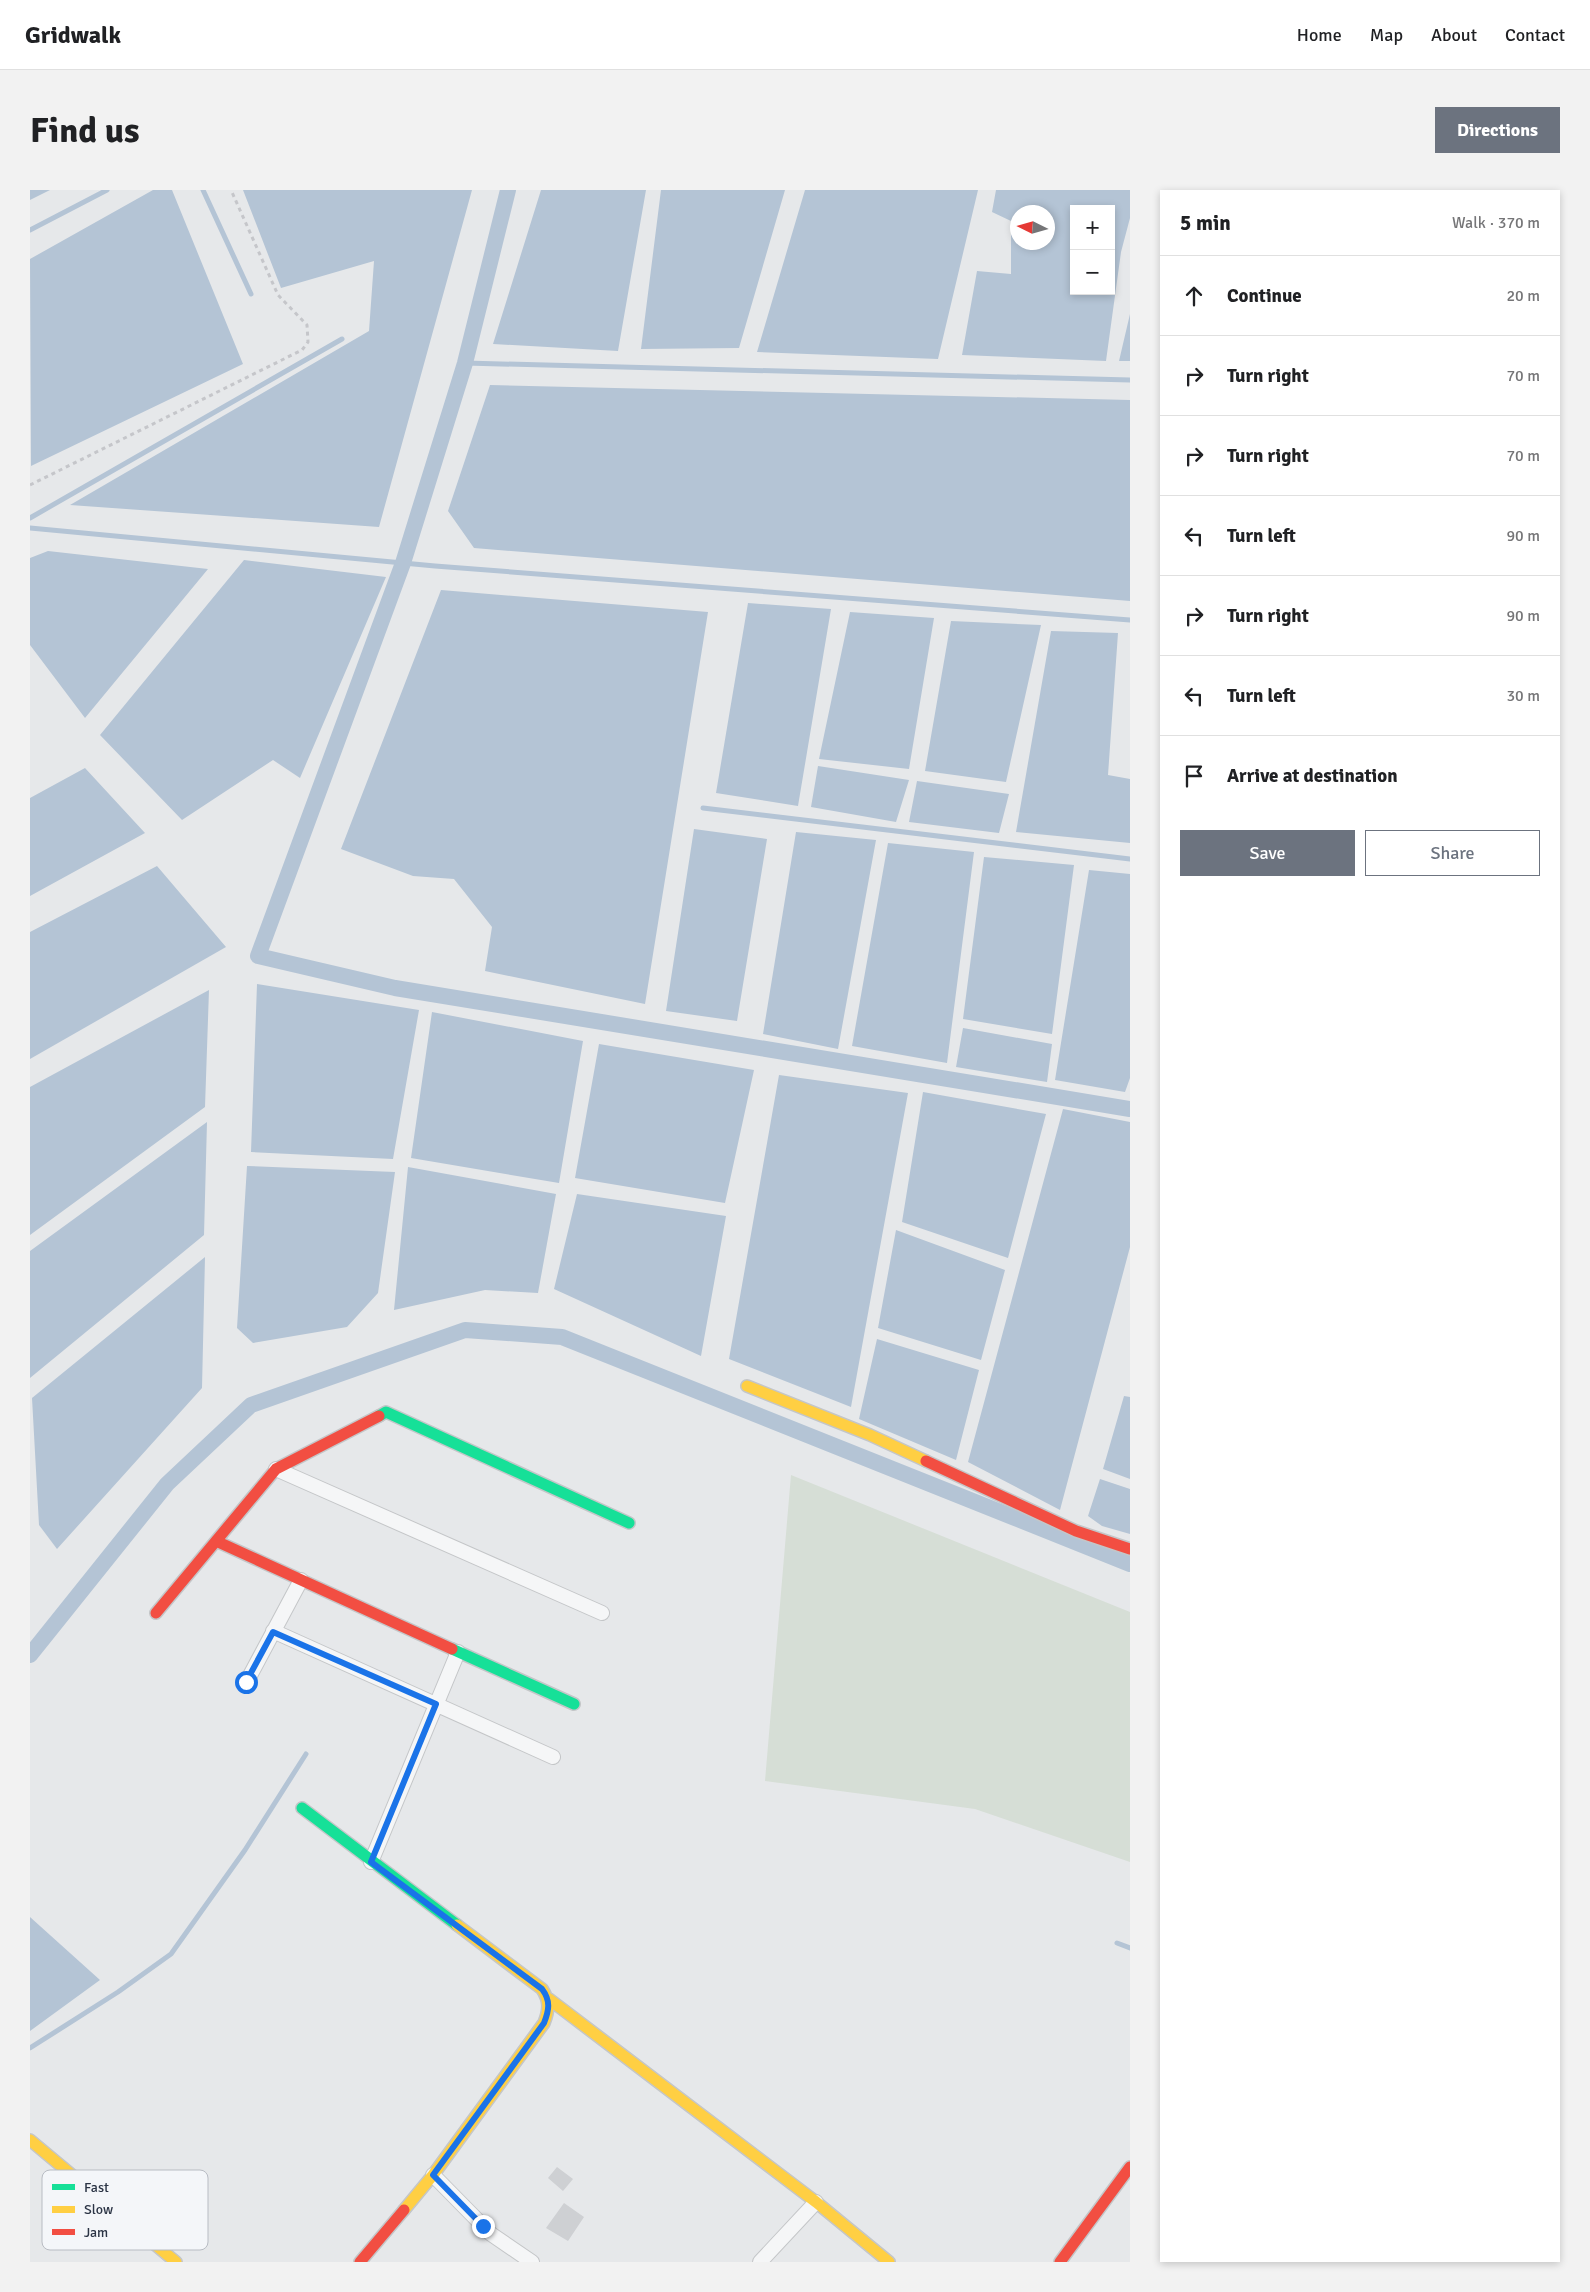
<!DOCTYPE html>
<html lang="en">
<head>
<meta charset="utf-8">
<style>
  body { margin:0; font-family:Signika,sans-serif; background:#f2f2f2; color:#202124 }
  .controls { position:absolute; right:15px; top:15px; display:grid; overflow:hidden; border-radius:0px; box-shadow:0 2px 8px #0003 }
  .controls button { width:45px; height:45px; display:grid; place-items:center; padding:0; border:0; border-bottom:1px solid #e0e0e0; background:#fff; color:#202124; font:25px sans-serif }
  .compass { position:absolute; left:980px; top:15px; width:45px; height:45px; border-radius:50%; background:#fff; box-shadow:0 2px 8px #0003; rotate:275deg }
  .stop { position:absolute; width:15px; height:15px; margin:-11px; border:4px solid #1a73e8; border-radius:50%; background:#fff }
  .stop.end { background:#1a73e8; border-color:#fff; box-shadow:0 1px 5px #0008 }
  .list { margin:0; padding:0; list-style:none }
  h2 { display:flex; justify-content:space-between; align-items:center; height:65px; margin:0; padding:0 20px; font-size:21px }
  h2 small { font-size:16px; font-weight:400; color:#757577 }
  .list li { display:grid; grid-template-columns:32px 1fr auto; gap:15px; align-items:center; box-sizing:border-box; height:80px; padding:0 20px; border-top:1px solid #e0e0e0 }
  .list b { display:block; font-size:19px; white-space:nowrap }
  .list em { font-size:16px; font-style:normal; color:#757577 }
  .actions { display:flex; gap:10px; padding:15px 20px }
  .actions a { flex:1; padding:11px 0; border:1px solid #6c737f; border-radius:0px; text-align:center; font-size:18px; color:#6c737f }
  .actions .main { background:#6c737f; color:#fff }
  .icon { flex:none; width:28px; height:28px; fill:none; stroke:currentColor; stroke-width:2; stroke-linecap:round; stroke-linejoin:round }
  .map { position:relative; flex:none; width:1100px; height:2072px; overflow:hidden; border-radius:0px }
  header { display:flex; align-items:center; gap:30px; box-sizing:border-box; height:70px; padding:0 25px; background:#fff; border-bottom:1px solid #e0e0e0 }
  header strong { font-size:24px }
  nav { display:flex; gap:28px; margin-inline-start:auto; font-size:18px }
  .intro { display:flex; align-items:center; justify-content:space-between; box-sizing:border-box; height:120px; padding:0 30px }
  h1 { margin:0; font-size:35px }
  .button { padding:12px 22px; border-radius:0px; background:#6c737f; color:#fff; font-size:18px; font-weight:700 }
  main { display:flex; gap:30px; padding:0 30px }
  aside { flex:1; background:#fff; border-radius:0px; box-shadow:0 2px 8px #0003 }
  .map>svg:first-child { display:block }
  .green { fill:#d6ded6 }
  .water { fill:#b4c4d5; fill-rule:evenodd }
  .lines { fill:none; stroke-linecap:round; stroke-linejoin:round }
  .stream { stroke:#b4c4d5; stroke-width:5 }
  .canal { stroke:#b4c4d5; stroke-width:16 }
  .building { fill:#ced0d3 }
  .street-casing { stroke:#c4c6c8; stroke-width:16 }
  .fast-casing { stroke:#c4c6c8; stroke-width:14 }
  .slow-casing { stroke:#c4c6c8; stroke-width:14 }
  .jam-casing { stroke:#c4c6c8; stroke-width:14 }
  .path { stroke:#c5c6ca; stroke-width:3; stroke-dasharray:4 4; stroke-linecap:butt }
  .street { stroke:#f5f6f7; stroke-width:14 }
  .fast { stroke:#16e098; stroke-width:11 }
  .slow { stroke:#ffcf43; stroke-width:11 }
  .jam { stroke:#f24e42; stroke-width:11 }
  .route { stroke:#1a73e8; stroke-width:6 }
  .key { fill:#f4f6f9; stroke:#b8bcc3; stroke-width:1 }
  .key-label { font-size:14px; fill:#2b3445 }
</style>
</head>
<body>
<header>
<strong>Gridwalk</strong>
<nav><a>Home</a><a>Map</a><a>About</a><a>Contact</a></nav>
</header>
<div class="intro"><h1>Find us</h1><a class="button">Directions</a></div>
<main>
<div class="map">
<svg width="1100" height="2072" viewBox="0 0 1100 2072">
  <rect width="100%" height="100%" fill="#e6e8ea"/>
  <path class="green" d="M761,1285L1100,1422V1672L945,1619L735,1591Z"/>
  <path class="water" d="M0,0H20L0,10Z
    M123,0H142L213,174L1,276L0,69Z
    M213,0H442L349,337L40,315L339,141L344,71L251,98Z
    M511,0H616L588,161L463,154Z
    M631,0H755L709,158L611,159Z
    M775,0H948L908,169L727,162Z
    M966,0H1100V28L1091,62L1076,171L932,165L947,81L981,84V31L962,22ZM1044,19H1081V101H1044ZM988,22H1018V52H988Z
    M1100,124V171H1089Z
    M460,195L1100,210V411L444,358L418,321Z
    M18,361L178,379L55,528L0,455V368Z
    M214,370L356,387L270,588L243,570L152,630L70,545Z
    M411,400L678,422L615,814L455,781L462,737L424,689L383,686L311,659Z
    M718,413L801,419L768,616L686,603Z
    M820,422L904,428L879,579L789,569Z
    M921,431L1011,435L976,592L895,581Z
    M1021,441L1088,443L1078,585L1100,589V653L986,642Z
    M788,576L879,590L866,632L781,617Z
    M55,578L115,643L0,706V608Z
    M887,591L979,604L969,643L879,632Z
    M664,639L737,649L707,831L636,821Z
    M766,642L846,650L808,859L733,844Z
    M858,653L944,662L917,873L822,856Z
    M954,667L1044,675L1022,844L933,829Z
    M127,676L196,757L0,869V742Z
    M1059,680L1100,684V888L1095,902L1025,890Z
    M227,794L389,820L363,969L221,962Z
    M179,800L175,917L0,1045V897Z
    M402,822L553,851L529,993L381,968Z
    M933,838L1022,854L1017,892L926,877Z
    M569,854L724,880L695,1013L545,988Z
    M749,885L878,903L821,1217L699,1169Z
    M893,902L1016,924L978,1068L872,1032Z
    M1033,919L1100,932V1057L1030,1320L938,1272Z
    M177,932L174,1045L0,1188V1061Z
    M217,976L365,982L348,1103L317,1137L223,1153L207,1138Z
    M378,977L526,1004L508,1103L455,1100L364,1120Z
    M547,1004L696,1026L671,1166L524,1099Z
    M866,1040L975,1080L951,1170L848,1138Z
    M175,1067L172,1198L27,1359L9,1335L2,1208Z
    M847,1149L949,1180L926,1270L829,1229Z
    M1094,1206L1100,1207V1289L1073,1279Z
    M1070,1289L1100,1299V1344L1072,1336L1058,1326Z
    M0,1727L70,1790L0,1841Z"/>
  <g class="lines">
    <path class="stream" d="M173,0L221,104
      M0,40L77,0
      M435,173L1100,190
      M0,328L312,149
      M0,338L405,376L1100,430
      M673,618L1100,669
      M1087,1753L1100,1758
      M0,1858L88,1802L141,1764L215,1660L276,1564"/>
    <path class="canal" d="M478,0L435,173L373,373L228,766L365,798L1100,919
      M0,1465L137,1294L221,1215L435,1140L532,1147L1100,1374"/>
  </g>
  <path class="building" d="M527,1977L543,1989L533,2001L518,1988Z
    M534,2013L554,2027L538,2051L516,2038Z"/>
  <g class="lines">
    <g class="street-casing">
      <path id="street" d="M246,1279L572,1423
        M243,1441L523,1567
        M216,1493L271,1390
        M341,1672L428,1462
        M403,1985L461,2044L502,2072
        M730,2072L786,2012"/>
    </g>
    <g class="fast-casing">
      <path id="fast" d="M349,1226L356,1222L599,1333
        M422,1459L544,1514
        M272,1618L427,1735"/>
    </g>
    <g class="slow-casing">
      <path id="slow" d="M717,1196L840,1245L896,1271
        M519,1809L786,2012L859,2072
        M0,1950L146,2072
        M374,2020L403,1985L514,1833C519,1820 520,1811 512,1799L427,1735"/>
    </g>
    <g class="jam-casing">
      <path id="jam" d="M896,1271L1046,1341L1100,1359
        M186,1351L422,1459
        M126,1423L246,1279L349,1226
        M330,2072L374,2020
        M1030,2072L1100,1977"/>
    </g>
    <path class="path" d="M0,295L272,160L278,152L277,135L248,105L201,0"/>
    <use href="#street" class="street"/>
    <use href="#fast" class="fast"/>
    <use href="#slow" class="slow"/>
    <use href="#jam" class="jam"/>
  </g>
  <g class="lines">
    <path class="route" d="M216,1492L243,1442L406,1514L341,1672L512,1799C521,1811 519,1820 514,1833L403,1985L453,2036"/>
  </g>
  <rect x="12" y="1980" width="166" height="80" rx="8" class="key"/>
  <rect x="22" y="1994" width="23" height="6" fill="#16e098"/>
  <rect x="22" y="2016" width="23" height="7" fill="#ffcf43"/>
  <rect x="22" y="2039" width="23" height="6" fill="#f24e42"/>
  <g class="key-label">
    <text x="54" y="2002">Fast</text>
    <text x="54" y="2024">Slow</text>
    <text x="54" y="2047">Jam</text>
  </g>
</svg>
<div class="controls">
<button>+</button>
<button>−</button>
</div>
<svg class="compass" viewBox="-18 -18 36 36"><path d="M0-13l5 13h-10z" fill="#e53935"/><path d="M0 13l5-13h-10z" fill="#757577"/></svg>
<div class="stop" style="left:216px;top:1492px"></div>
<div class="stop end" style="left:453px;top:2036px"></div>
</div>
<aside>
<h2>5 min<small>Walk · 370 m</small></h2>
<ul class="list">
<li><svg class="icon" aria-label="ahead" viewBox="0 0 24 24"><path d="M12 20V5M6 11l6-6 6 6"/></svg><div><b>Continue</b></div><em>20 m</em></li>
<li><svg class="icon" aria-label="right" viewBox="0 0 24 24"><path d="M7 20v-9h11M14 6l5 5-5 5"/></svg><div><b>Turn right</b></div><em>70 m</em></li>
<li><svg class="icon" aria-label="right" viewBox="0 0 24 24"><path d="M7 20v-9h11M14 6l5 5-5 5"/></svg><div><b>Turn right</b></div><em>70 m</em></li>
<li><svg class="icon" aria-label="left" viewBox="0 0 24 24"><path d="M17 20v-9H6M10 6l-5 5 5 5"/></svg><div><b>Turn left</b></div><em>90 m</em></li>
<li><svg class="icon" aria-label="right" viewBox="0 0 24 24"><path d="M7 20v-9h11M14 6l5 5-5 5"/></svg><div><b>Turn right</b></div><em>90 m</em></li>
<li><svg class="icon" aria-label="left" viewBox="0 0 24 24"><path d="M17 20v-9H6M10 6l-5 5 5 5"/></svg><div><b>Turn left</b></div><em>30 m</em></li>
<li><svg class="icon" aria-label="arrive" viewBox="0 0 24 24"><path d="M6 21V4h12l-3 4 3 4H6"/></svg><div><b>Arrive at destination</b></div></li>
</ul>
<div class="actions"><a class="main">Save</a><a>Share</a></div>
</aside>
</main>
</body>
</html>
